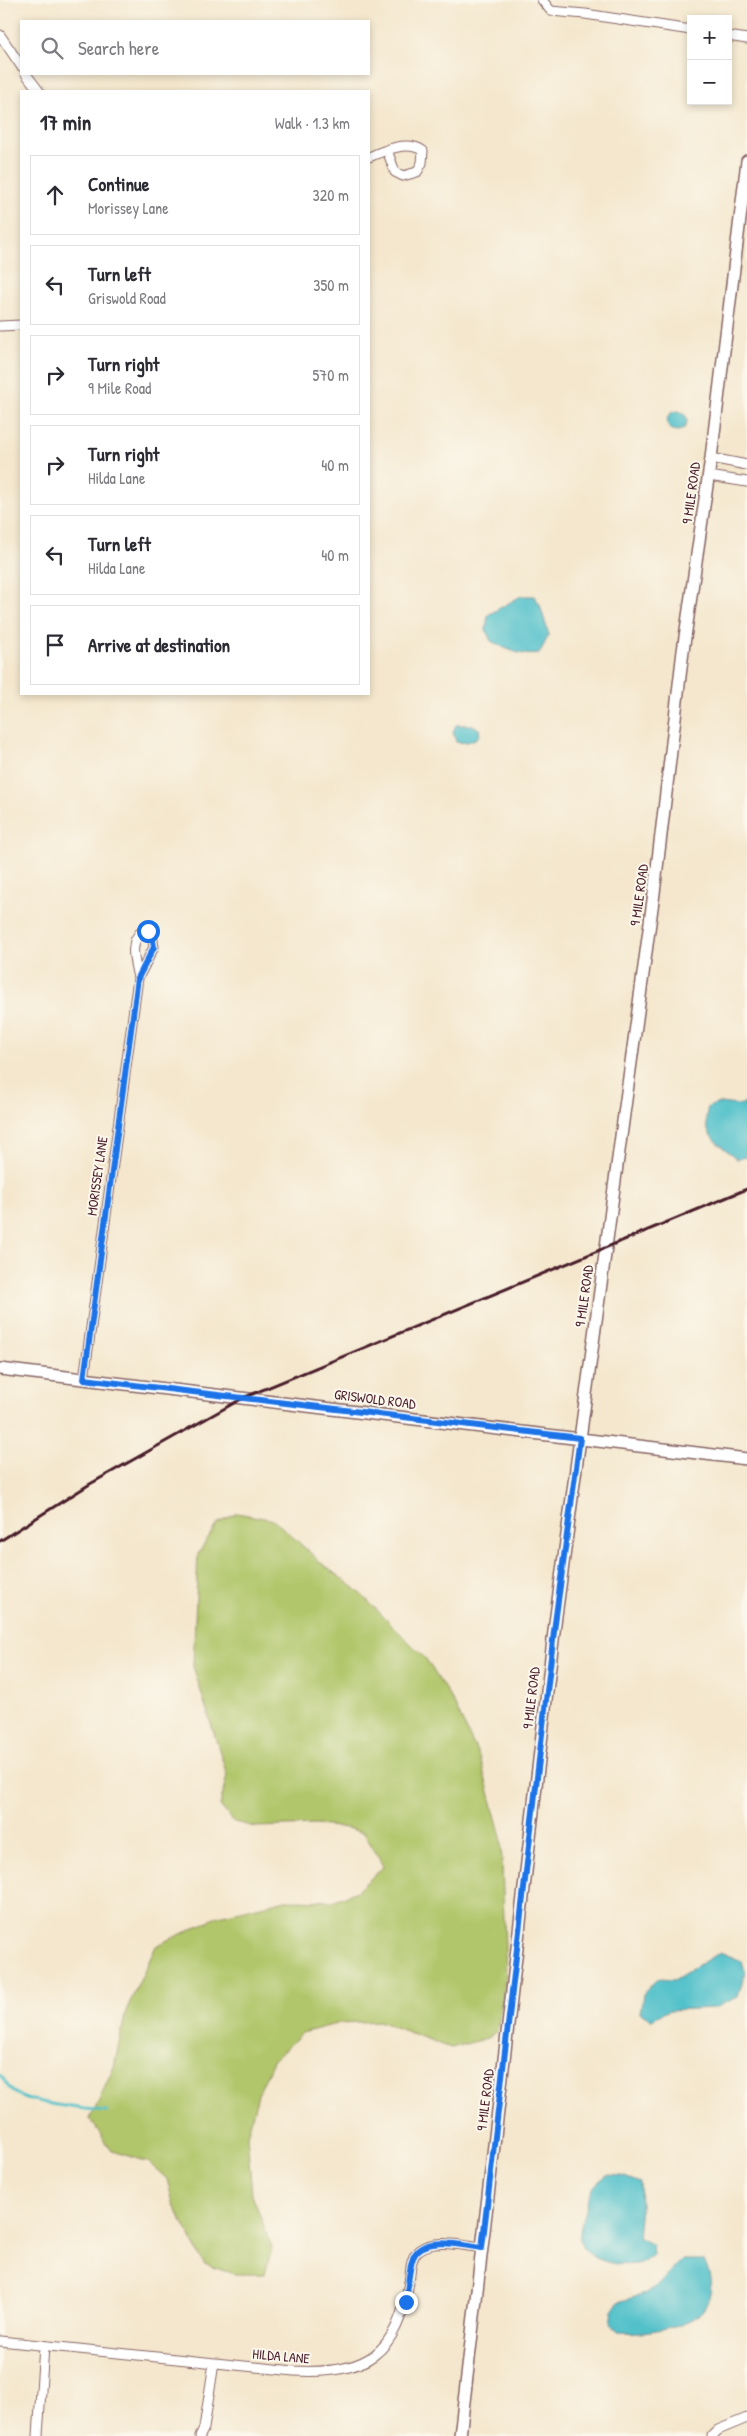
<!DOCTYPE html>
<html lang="en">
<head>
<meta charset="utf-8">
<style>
  body { margin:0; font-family:"Patrick Hand",sans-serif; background:#f2f2f3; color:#2b2b33 }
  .controls { position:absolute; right:15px; top:15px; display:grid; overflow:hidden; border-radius:0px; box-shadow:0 2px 8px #0003 }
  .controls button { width:45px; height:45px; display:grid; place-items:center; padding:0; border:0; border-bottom:1px solid #e1e1e2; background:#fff; color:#2b2b33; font:25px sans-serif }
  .stop { position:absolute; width:15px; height:15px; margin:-11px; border:4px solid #1a73e8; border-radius:50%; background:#fff }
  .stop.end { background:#1a73e8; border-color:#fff; box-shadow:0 1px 5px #0008 }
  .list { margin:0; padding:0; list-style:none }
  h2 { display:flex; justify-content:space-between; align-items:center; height:65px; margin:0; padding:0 20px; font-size:21px }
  h2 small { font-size:16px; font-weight:400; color:#7c7c81 }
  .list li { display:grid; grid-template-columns:32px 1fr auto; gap:15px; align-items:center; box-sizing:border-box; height:80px; margin:0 10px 10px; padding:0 10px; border:1px solid #e1e1e2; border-radius:0px }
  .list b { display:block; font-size:19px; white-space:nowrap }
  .list p { margin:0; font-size:16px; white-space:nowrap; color:#7c7c81 }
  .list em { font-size:16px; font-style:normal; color:#7c7c81 }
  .icon { flex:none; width:28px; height:28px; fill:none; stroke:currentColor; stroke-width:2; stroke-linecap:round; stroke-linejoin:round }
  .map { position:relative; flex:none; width:747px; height:2436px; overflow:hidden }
  .search { position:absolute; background:#fff; box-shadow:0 2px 8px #0003; left:20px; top:20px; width:350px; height:55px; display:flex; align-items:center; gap:12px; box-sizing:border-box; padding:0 18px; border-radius:0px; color:#7c7c81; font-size:19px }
  .panel { position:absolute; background:#fff; box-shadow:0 2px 8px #0003; left:20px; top:90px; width:350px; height:605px; border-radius:0px }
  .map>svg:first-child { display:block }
  .green { fill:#b1c66a; stroke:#7e724a }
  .water { fill:#53c1ca; stroke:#4e707a }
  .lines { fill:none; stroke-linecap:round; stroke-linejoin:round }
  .stream { stroke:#53c1ca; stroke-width:3 }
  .minor-casing { stroke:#866564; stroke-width:11 }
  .tertiary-casing { stroke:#866564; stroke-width:14 }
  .minor { stroke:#fff; stroke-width:9 }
  .tertiary { stroke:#fff; stroke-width:11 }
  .rail { stroke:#4a1f2b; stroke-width:3 }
  .route { stroke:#1a73e8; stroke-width:6 }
  .labels { text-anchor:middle; stroke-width:4; stroke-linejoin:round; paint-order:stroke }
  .street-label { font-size:14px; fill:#4a1f2b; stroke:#fbf7ec }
</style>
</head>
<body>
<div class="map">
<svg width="747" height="2436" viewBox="0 0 747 2436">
  <rect width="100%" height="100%" fill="#fbf7ec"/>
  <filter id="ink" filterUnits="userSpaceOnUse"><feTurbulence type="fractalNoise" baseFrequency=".02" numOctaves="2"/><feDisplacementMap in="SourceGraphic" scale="10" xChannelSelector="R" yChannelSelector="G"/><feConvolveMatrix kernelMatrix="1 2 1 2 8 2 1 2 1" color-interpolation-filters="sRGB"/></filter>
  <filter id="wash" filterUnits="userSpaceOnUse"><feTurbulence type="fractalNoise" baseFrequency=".0096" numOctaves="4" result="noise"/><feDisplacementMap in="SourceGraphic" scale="20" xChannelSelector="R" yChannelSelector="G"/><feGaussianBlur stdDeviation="1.12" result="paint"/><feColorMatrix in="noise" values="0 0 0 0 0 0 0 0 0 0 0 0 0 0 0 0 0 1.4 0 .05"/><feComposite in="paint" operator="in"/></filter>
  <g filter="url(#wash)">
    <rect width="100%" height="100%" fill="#f4e7cd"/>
    <path class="green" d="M237,1513L274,1520L326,1567L356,1589L426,1659L453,1702L480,1758L501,1837L506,1976L497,2031L487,2038L451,2048L379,2021L340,2023L302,2033L273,2061L258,2094L247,2136L252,2194L272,2248L265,2274H234L204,2264L173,2203L167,2179L148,2162L112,2151L90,2119L114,2067L126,2011L156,1946L219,1916L286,1900L333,1901L357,1891L384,1866L364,1833L347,1828L317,1825L255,1827L234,1822L220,1806L227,1775L193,1666L198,1554L217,1524Z"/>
    <path class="water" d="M667 421a10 10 0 1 1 20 0a10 10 0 1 1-20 0Z
      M521,596H534L540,605L549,635L539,654C522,657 506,649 491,641L486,630L488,615Z
      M456,725H473L479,729L480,735C473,742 466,743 456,742L453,732Z
      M720,1103L737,1105L747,1103V1157L737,1159C718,1142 700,1136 708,1107Z
      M720,1952L742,1961L745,1972L738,1997L715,2008L669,2010L652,2019L640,2013L643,1994L657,1979L674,1980Z
      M607,2175L622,2176L640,2183L641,2207L638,2237L652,2245L653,2255C650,2257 647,2260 643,2262C626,2269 584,2262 580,2240C578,2230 589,2193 595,2185C598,2181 604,2178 607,2175Z
      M682,2260H704C713,2277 714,2302 698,2315C680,2329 640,2334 618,2332L610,2323L612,2311L618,2302L645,2294L658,2285Z"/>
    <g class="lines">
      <path class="stream" d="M0,2075C4,2079 7,2086 11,2090C26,2104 86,2109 107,2111"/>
    </g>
  </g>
  <g filter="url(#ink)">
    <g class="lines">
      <g class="minor-casing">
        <path id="minor" d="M542,0L551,11L585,14L691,30
          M0,35L21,66
          M728,36L747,39
          M26,74L39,91
          M369,157C385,150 408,140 423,151L422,163L417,172L403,176L395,172L387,150
          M0,326L21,325
          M711,458L747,465
          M709,476L747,482
          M84,1379L138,978C135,962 128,943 142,931L152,934L154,947L138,978
          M0,2341L294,2371C367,2375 397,2354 409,2282C411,2271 410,2257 419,2250C435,2238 464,2246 482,2248
          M38,2436L44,2346
          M200,2436L204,2428L214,2363
          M712,2436L718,2430L747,2418"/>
      </g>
      <g class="tertiary-casing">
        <path id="tertiary" d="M0,1369L747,1459
          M460,2436L555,1623L654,893L683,651L711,458L747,161"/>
      </g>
      <use href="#minor" class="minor"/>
      <use href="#tertiary" class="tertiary"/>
      <path class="rail" d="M0,1541L90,1484L243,1398L747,1189"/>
    </g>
  </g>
  <g class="lines" filter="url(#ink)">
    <path class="route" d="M148,931L152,934L154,947L138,978L84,1379L580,1438L555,1623L482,2248C464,2246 422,2234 413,2258C408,2272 408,2288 406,2302"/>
  </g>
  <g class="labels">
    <g class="street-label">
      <text transform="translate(691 493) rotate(-82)" y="5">9 MILE ROAD</text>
      <text transform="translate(639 895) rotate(-82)" y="5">9 MILE ROAD</text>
      <text transform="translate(97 1176) rotate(-82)" y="5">MORISSEY LANE</text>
      <text transform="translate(584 1296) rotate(-82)" y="5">9 MILE ROAD</text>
      <text transform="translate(375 1399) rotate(7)" y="5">GRISWOLD ROAD</text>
      <text transform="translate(531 1698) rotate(-83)" y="5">9 MILE ROAD</text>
      <text transform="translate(485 2100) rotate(-83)" y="5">9 MILE ROAD</text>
      <text transform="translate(281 2356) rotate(5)" y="5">HILDA LANE</text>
    </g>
  </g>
</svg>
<div class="controls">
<button>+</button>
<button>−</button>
</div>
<div class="stop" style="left:148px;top:931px"></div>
<div class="stop end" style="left:406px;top:2302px"></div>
<div class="search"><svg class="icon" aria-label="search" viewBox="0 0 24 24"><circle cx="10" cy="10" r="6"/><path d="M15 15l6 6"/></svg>Search here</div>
<section class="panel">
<h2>17 min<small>Walk · 1.3 km</small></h2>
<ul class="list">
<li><svg class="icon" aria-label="ahead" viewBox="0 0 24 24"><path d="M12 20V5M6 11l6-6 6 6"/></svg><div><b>Continue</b><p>Morissey Lane</p></div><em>320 m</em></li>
<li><svg class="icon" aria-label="left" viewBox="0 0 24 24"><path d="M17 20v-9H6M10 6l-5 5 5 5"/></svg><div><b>Turn left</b><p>Griswold Road</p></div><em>350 m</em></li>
<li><svg class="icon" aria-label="right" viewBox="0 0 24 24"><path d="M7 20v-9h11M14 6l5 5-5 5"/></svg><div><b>Turn right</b><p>9 Mile Road</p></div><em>570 m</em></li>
<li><svg class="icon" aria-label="right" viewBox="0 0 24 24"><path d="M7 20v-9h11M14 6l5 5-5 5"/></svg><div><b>Turn right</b><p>Hilda Lane</p></div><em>40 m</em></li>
<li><svg class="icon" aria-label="left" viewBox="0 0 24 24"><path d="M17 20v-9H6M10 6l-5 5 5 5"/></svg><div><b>Turn left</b><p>Hilda Lane</p></div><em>40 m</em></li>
<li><svg class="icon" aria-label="arrive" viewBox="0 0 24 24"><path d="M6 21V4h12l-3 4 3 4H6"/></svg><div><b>Arrive at destination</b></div></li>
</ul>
</section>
</div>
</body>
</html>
